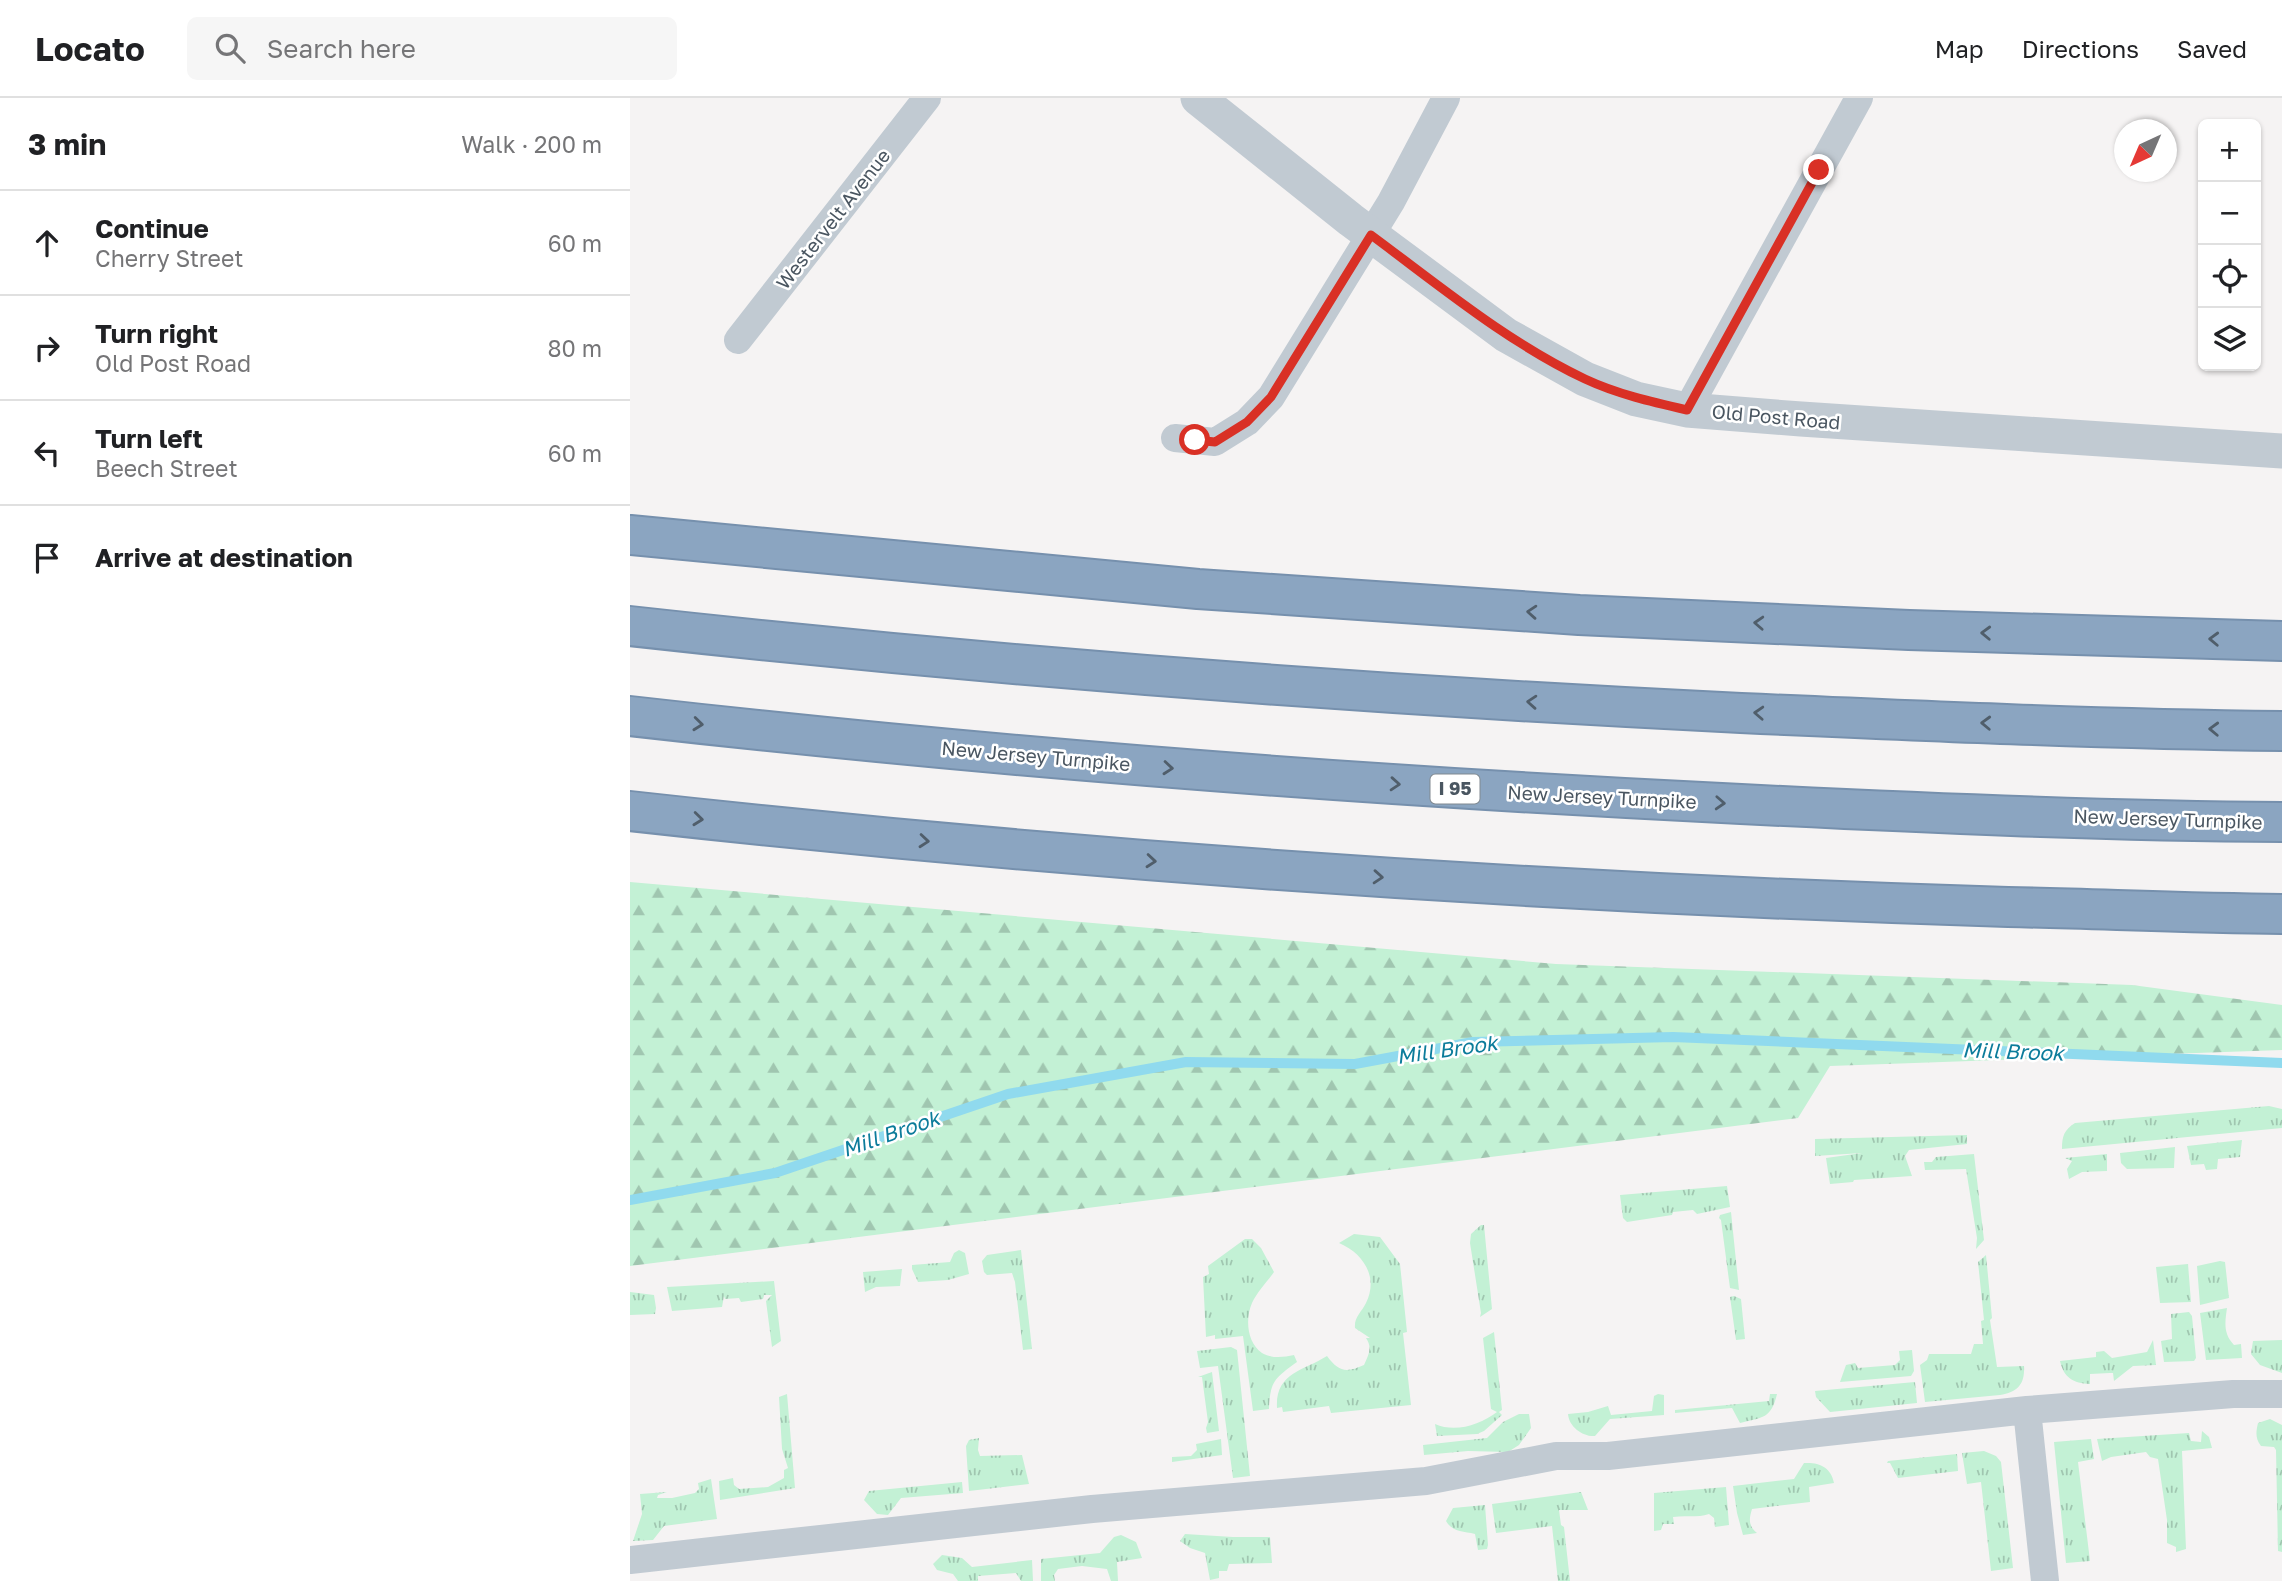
<!DOCTYPE html>
<html lang="en">
<head>
<meta charset="utf-8">
<style>
  body { margin:0; font-family:"Golos Text",sans-serif; background:#f6f6f6; color:#202124 }
  .controls { position:absolute; right:21px; top:21px; display:grid; overflow:hidden; border-radius:10px; box-shadow:0 2px 5px #0004 }
  .controls button { width:63px; height:63px; display:grid; place-items:center; padding:0; border:0; border-bottom:2px solid #e0e0e0; background:#fff; color:#202124; font:35px sans-serif }
  .compass { position:absolute; left:1484px; top:21px; width:63px; height:63px; border-radius:50%; background:#fff; box-shadow:0 2px 5px #0004; rotate:224deg }
  .stop { position:absolute; width:21px; height:21px; margin:-16px; border:5px solid #d93025; border-radius:50%; background:#fff }
  .stop.end { background:#d93025; border-color:#fff; box-shadow:0 2px 7px #0008 }
  .list { margin:0; padding:0; list-style:none }
  h2 { display:flex; justify-content:space-between; align-items:center; height:91px; margin:0; padding:0 28px; font-size:30px }
  h2 small { font-size:23px; font-weight:400; color:#757577 }
  .list li { display:grid; grid-template-columns:46px 1fr auto; gap:21px; align-items:center; box-sizing:border-box; height:105px; padding:0 28px; border-top:2px solid #e0e0e0 }
  .list b { display:block; font-size:26px; white-space:nowrap }
  .list p { margin:0; font-size:23px; white-space:nowrap; color:#757577 }
  .list em { font-size:23px; font-style:normal; color:#757577 }
  .icon { flex:none; width:38px; height:38px; fill:none; stroke:currentColor; stroke-width:2; stroke-linecap:round; stroke-linejoin:round }
  .map { position:relative; flex:none; width:1652px; height:1483px; overflow:hidden }
  header { display:flex; align-items:center; gap:42px; box-sizing:border-box; height:98px; padding:0 35px; background:#fff; border-bottom:2px solid #e0e0e0 }
  header strong { font-size:33px }
  nav { display:flex; gap:38px; margin-inline-start:auto; font-size:24px }
  .search { width:490px; height:63px; background:#f6f6f6; display:flex; align-items:center; gap:18px; box-sizing:border-box; padding:0 24px; border-radius:10px; color:#757577; font-size:26px }
  main { display:flex }
  aside { flex:1; background:#fff }
  .map>svg:first-child { display:block }
  .grass { fill:url(#grass-tufts) }
  .forest { fill:url(#forest-firs) }
  .lines { fill:none; stroke-linecap:round; stroke-linejoin:round }
  .stream { stroke:#90daee; stroke-width:10 }
  .motorway-casing { stroke:#7690ad; stroke-width:42 }
  .minor { stroke:#c1cad2; stroke-width:28 }
  .tertiary { stroke:#c1cad2; stroke-width:35 }
  .motorway { stroke:#8ba5c1; stroke-width:38 }
  .oneway { stroke:#505e6b }
  .route { stroke:#d93025; stroke-width:9 }
  .labels { text-anchor:middle; stroke-width:5; stroke-linejoin:round; paint-order:stroke }
  .shield { fill:#fff; stroke:#808990; stroke-width:2 }
  .shield-label { font-size:18px; font-weight:bold; fill:#4a5661 }
  .street-label { font-size:19px; fill:#4a5661; stroke:#fff }
  .water-label { font-size:21px; font-style:italic; fill:#0c7c9b; stroke:#fff }
</style>
</head>
<body>
<header>
<strong>Locato</strong>
<div class="search"><svg class="icon" aria-label="search" viewBox="0 0 24 24"><circle cx="10" cy="10" r="6"/><path d="M15 15l6 6"/></svg>Search here</div>
<nav><a>Map</a><a>Directions</a><a>Saved</a></nav>
</header>
<main>
<aside>
<h2>3 min<small>Walk · 200 m</small></h2>
<ul class="list">
<li><svg class="icon" aria-label="ahead" viewBox="0 0 24 24"><path d="M12 20V5M6 11l6-6 6 6"/></svg><div><b>Continue</b><p>Cherry Street</p></div><em>60 m</em></li>
<li><svg class="icon" aria-label="right" viewBox="0 0 24 24"><path d="M7 20v-9h11M14 6l5 5-5 5"/></svg><div><b>Turn right</b><p>Old Post Road</p></div><em>80 m</em></li>
<li><svg class="icon" aria-label="left" viewBox="0 0 24 24"><path d="M17 20v-9H6M10 6l-5 5 5 5"/></svg><div><b>Turn left</b><p>Beech Street</p></div><em>60 m</em></li>
<li><svg class="icon" aria-label="arrive" viewBox="0 0 24 24"><path d="M6 21V4h12l-3 4 3 4H6"/></svg><div><b>Arrive at destination</b></div></li>
</ul>
</aside>
<div class="map">
<svg width="1652" height="1483" viewBox="0 0 1652 1483">
  <defs>
    <pattern id="grass-tufts" width="24" height="20" patternUnits="userSpaceOnUse" patternTransform="scale(1.75)"><rect width="24" height="20" fill="#c3f1d5"/><path d="M3 7l-1-3M5 7V3M7 7l1-3M15 17l-1-3M17 17v-4M19 17l1-3" fill="none" stroke="#a0c6b0"/></pattern>
    <pattern id="forest-firs" width="22" height="20" patternUnits="userSpaceOnUse" patternTransform="scale(1.75)"><rect width="22" height="20" fill="#c3f1d5"/><path d="M5 1l3.5 6h-7zM16 11l3.5 6h-7z" fill="#a0c6b0"/></pattern>
  </defs>
  <rect width="100%" height="100%" fill="#f5f3f3"/>
  <path class="grass" d="M1639,1008L1652,1011V1030L1432,1051C1432,1038 1434,1032 1445,1025Z
    M1337,1037V1046L1279,1052L1275,1058L1282,1078L1224,1082L1223,1084L1200,1086L1196,1060L1232,1055L1185,1058V1041Z
    M1612,1042L1610,1059L1588,1061L1587,1071L1576,1072L1574,1066L1561,1067L1557,1048Z
    M1545,1049L1544,1070L1497,1071L1491,1065L1490,1055Z
    M1344,1056L1354,1142L1346,1151L1347,1140L1336,1071L1295,1072L1294,1064H1302L1306,1059Z
    M1477,1056V1073L1452,1074L1439,1081L1437,1071L1442,1063L1435,1060Z
    M1097,1088L1100,1109L1067,1116L1063,1112L1043,1114L1042,1117L997,1124L993,1120L990,1097Z
    M1101,1114L1109,1192L1100,1190L1091,1122L1089,1120L1090,1117Z
    M851,1127H854L862,1211L850,1219L851,1215L840,1145L841,1136Z
    M724,1136L750,1139L770,1166L777,1234L773,1235L781,1307L701,1315L699,1308L653,1314L652,1309L647,1310C645,1275 673,1273 697,1258C709,1274 716,1275 734,1267C738,1258 743,1250 736,1240H740L725,1230C724,1219 731,1215 736,1205C749,1179 733,1155 709,1145Z
    M615,1141H622L631,1150L644,1174C637,1184 627,1194 622,1205C615,1221 617,1245 632,1255C642,1261 654,1259 664,1257L667,1264C645,1280 640,1283 639,1311L623,1313L613,1238L585,1241V1237L576,1239L573,1179L579,1176L578,1168Z
    M329,1152L335,1155L339,1176L318,1182L288,1184L282,1171V1167L320,1164L324,1155Z
    M391,1152L402,1251L393,1252L385,1184L382,1175L357,1177L354,1174L352,1163L357,1157Z
    M1356,1157L1362,1220L1360,1222L1367,1269L1394,1268C1395,1286 1388,1294 1370,1297L1295,1304L1290,1267L1297,1262L1299,1256H1341L1344,1246H1353L1351,1223L1354,1222L1348,1164Z
    M1590,1163L1595,1164L1599,1200L1570,1207L1567,1168Z
    M1558,1166L1561,1204L1530,1205L1526,1169Z
    M272,1171L270,1188L246,1189L235,1194L233,1174Z
    M144,1183L151,1243L142,1249L136,1203L142,1197H134L133,1201L111,1204L109,1200L95,1201L94,1198L92,1209L42,1213L37,1189Z
    M0,1194L24,1197L26,1210L25,1216L0,1217Z
    M1104,1198L1111,1201L1115,1241L1106,1242L1100,1199Z
    M1597,1210C1595,1224 1593,1236 1604,1247L1611,1246L1612,1260L1576,1262L1570,1215Z
    M1559,1214L1562,1218L1566,1260L1564,1263L1534,1264L1531,1243L1542,1241L1541,1216Z
    M864,1234L872,1312L869,1314L872,1317L854,1333L847,1336L807,1338L805,1326C825,1335 850,1327 867,1314L861,1311L853,1240Z
    M1523,1242L1526,1267L1503,1268L1484,1283L1483,1275H1480L1460,1276V1286C1443,1285 1434,1280 1430,1263L1466,1259V1254L1474,1253L1482,1260L1517,1254Z
    M1652,1242V1275L1630,1267L1621,1256L1623,1243Z
    M601,1249L607,1252L620,1378L603,1380L588,1268L570,1270L567,1253Z
    M1282,1252L1284,1273L1281,1278L1210,1284L1216,1267L1225,1265L1228,1270L1265,1267L1270,1262L1269,1253Z
    M582,1274L589,1333L577,1335L576,1330L578,1324L572,1279H568Z
    M1285,1284L1287,1305L1210,1313L1200,1314L1186,1299L1185,1293Z
    M157,1296L165,1390L90,1402L89,1383L103,1380L104,1387L109,1391L138,1389L154,1380V1372L158,1370L152,1351L149,1299Z
    M1028,1296L1034,1297V1317L980,1321L965,1338C953,1339 939,1329 938,1316L958,1314L978,1308L981,1317L1022,1313L1024,1298Z
    M1140,1296H1147C1141,1321 1133,1319 1110,1325L1102,1310L1045,1315V1312L1139,1303Z
    M889,1316H899L901,1330L889,1347L878,1354L838,1353L794,1357L793,1347L857,1340L873,1324Z
    M1640,1321L1652,1327V1454L1648,1453L1646,1352L1644,1349L1631,1348C1625,1340 1626,1334 1628,1325Z
    M1572,1333L1579,1339L1582,1350L1552,1353L1556,1451L1546,1454V1449L1537,1445V1422L1528,1361L1520,1359L1516,1354L1481,1359L1472,1363L1467,1341L1559,1335L1561,1343L1571,1344Z
    M349,1340L348,1352L350,1358L392,1357L399,1386L339,1393L336,1348L339,1342Z
    M591,1341L592,1357L542,1364V1359L561,1358L567,1352L566,1346Z
    M1461,1341L1464,1361L1448,1364L1460,1463L1436,1465L1424,1344Z
    M1354,1353L1366,1358L1371,1364L1383,1470L1361,1473L1351,1384L1337,1386L1332,1355Z
    M1327,1356L1328,1373L1268,1380L1260,1365H1257L1258,1363Z
    M1174,1365C1189,1364 1201,1369 1204,1385L1179,1389L1180,1404L1122,1411C1119,1421 1118,1428 1127,1435L1113,1437L1107,1415L1103,1388L1164,1381Z
    M81,1381L87,1421L34,1428L23,1442L3,1443L12,1416L10,1396L37,1394L28,1397L27,1400H42L65,1395L69,1391L68,1385Z
    M332,1384L333,1395L271,1400L258,1417L247,1416L234,1402L239,1393Z
    M1096,1389L1099,1427L1085,1429L1084,1420L1079,1416C1067,1420 1055,1417 1043,1419L1044,1426H1033L1031,1432L1024,1433V1395Z
    M951,1394L958,1412H929L931,1427L934,1429L940,1483H928L922,1428L866,1435L862,1406Z
    M855,1407L858,1447L857,1451L848,1452L845,1436C833,1433 822,1434 816,1423L823,1410Z
    M555,1436L603,1439H640L642,1465L599,1466L597,1473H589V1480L580,1482L575,1455L560,1450L550,1443Z
    M491,1437L506,1444L512,1460L487,1464L488,1483H481L477,1471L452,1468L428,1471L424,1477L425,1483H411V1461L470,1455L484,1439Z
    M312,1457L332,1460L342,1469L402,1462L403,1483H391L386,1475L348,1478V1483H328L323,1476L307,1472L303,1466Z"/>
  <path class="forest" d="M0,784L926,866L1502,887L1652,907V952L1200,968L1168,1020L0,1168Z"/>
  <g class="lines">
    <path class="stream" d="M0,1102L145,1075L378,996L556,964L725,966L843,944L1043,939L1652,965"/>
    <g class="motorway-casing">
      <path id="motorway" d="M0,437L568,491L949,517L1279,532L1652,543
        M0,528C370,569 740,597 1111,615C1291,623 1472,631 1652,633
        M0,618C369,660 740,688 1111,706C1291,715 1472,723 1652,724
        M0,713C458,764 917,795 1378,809C1469,811 1561,815 1652,816"/>
    </g>
    <path class="minor" d="M108,242L297,0
      M1057,312L1229,0
      M545,340L585,344L617,324L641,299L761,104L816,0
      M1397,1312L1415,1483
      M0,1462L462,1411L796,1383L926,1358H978L1397,1312L1603,1296H1652"/>
    <path class="tertiary" d="M568,0L721,122L876,237L955,281L1006,301L1057,312L1171,321L1652,353"/>
    <use href="#motorway" class="motorway"/>
  </g>
  <defs><path id="oneway-chevron" d="M-2-3.5L2.5 0L-2 3.5" fill="none" stroke-width="1.6" stroke-linecap="round" stroke-linejoin="round" transform="scale(1.75)"/></defs>
  <g class="oneway">
    <use href="#oneway-chevron" transform="translate(902 514) rotate(-176)"/>
    <use href="#oneway-chevron" transform="translate(1129 525) rotate(-177)"/>
    <use href="#oneway-chevron" transform="translate(1356 535) rotate(-178)"/>
    <use href="#oneway-chevron" transform="translate(1584 541) rotate(-178)"/>
    <use href="#oneway-chevron" transform="translate(902 604) rotate(-176)"/>
    <use href="#oneway-chevron" transform="translate(1129 615) rotate(-177)"/>
    <use href="#oneway-chevron" transform="translate(1356 625) rotate(-178)"/>
    <use href="#oneway-chevron" transform="translate(68 626) rotate(6)"/>
    <use href="#oneway-chevron" transform="translate(1584 631) rotate(-178)"/>
    <use href="#oneway-chevron" transform="translate(538 670) rotate(5)"/>
    <use href="#oneway-chevron" transform="translate(765 686) rotate(4)"/>
    <use href="#oneway-chevron" transform="translate(1090 705) rotate(3)"/>
    <use href="#oneway-chevron" transform="translate(68 721) rotate(6)"/>
    <use href="#oneway-chevron" transform="translate(294 743) rotate(5)"/>
    <use href="#oneway-chevron" transform="translate(521 763) rotate(5)"/>
    <use href="#oneway-chevron" transform="translate(748 779) rotate(4)"/>
  </g>
  <g class="lines">
    <path class="route" d="M565,342L585,344L617,324L641,299L741,137C810,188 877,244 955,281C987,296 1022,304 1057,312L1189,72"/>
  </g>
  <g class="labels">
    <rect class="shield" x="800.5" y="676.5" width="49" height="29" rx="5"/>
    <g class="shield-label">
      <text x="825" y="697">I 95</text>
    </g>
    <g class="street-label">
      <text transform="translate(203 121) rotate(-52)" y="7">Westervelt Avenue</text>
      <text transform="translate(1146 319) rotate(5)" y="7">Old Post Road</text>
      <text transform="translate(406 658) rotate(5)" y="7">New Jersey Turnpike</text>
      <text transform="translate(972 699) rotate(3)" y="7">New Jersey Turnpike</text>
      <text transform="translate(1538 721) rotate(2)" y="7">New Jersey Turnpike</text>
    </g>
    <g class="water-label">
      <text transform="translate(817 952) rotate(-8)" y="7">Mill Brook</text>
      <text transform="translate(1383 954) rotate(2)" y="7">Mill Brook</text>
      <text transform="translate(261 1036) rotate(-19)" y="7">Mill Brook</text>
    </g>
  </g>
</svg>
<div class="controls">
<button>+</button>
<button>−</button>
<button><svg class="icon" aria-label="locate" viewBox="0 0 24 24"><circle cx="12" cy="12" r="6"/><path d="M12 2v4M12 18v4M2 12h4M18 12h4"/></svg></button>
<button><svg class="icon" aria-label="layers" viewBox="0 0 24 24"><path d="M12 4l9 5-9 5-9-5zM3 14l9 5 9-5"/></svg></button>
</div>
<svg class="compass" viewBox="-18 -18 36 36"><path d="M0-13l5 13h-10z" fill="#e53935"/><path d="M0 13l5-13h-10z" fill="#757577"/></svg>
<div class="stop" style="left:565px;top:342px"></div>
<div class="stop end" style="left:1189px;top:72px"></div>
</div>
</main>
</body>
</html>
